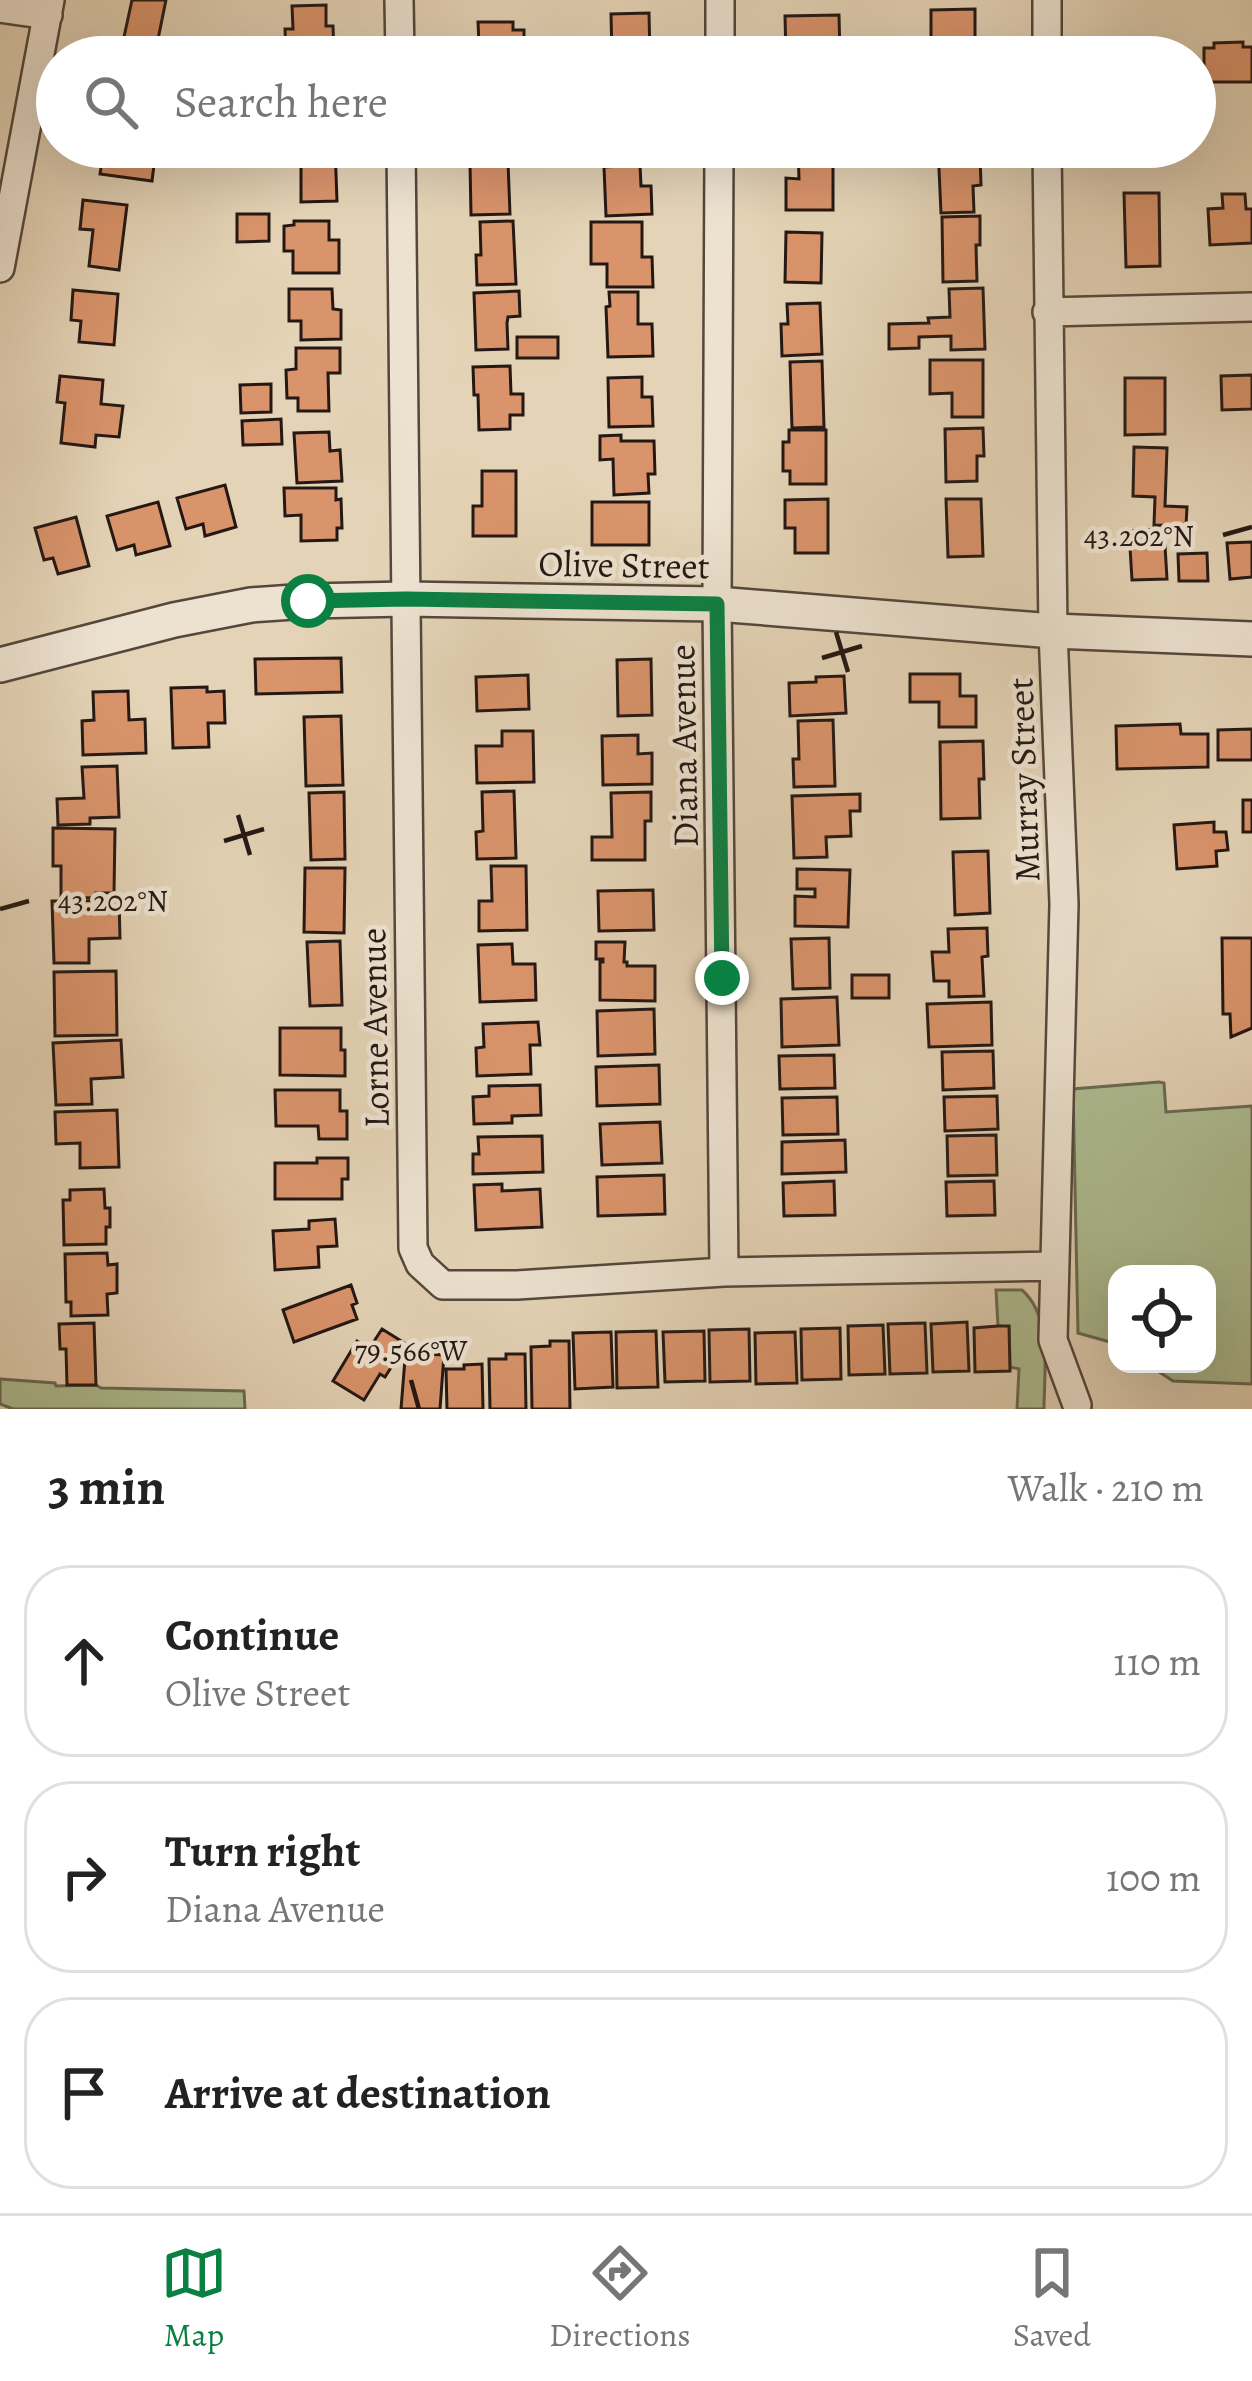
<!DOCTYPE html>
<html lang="en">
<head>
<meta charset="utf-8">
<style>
  body { margin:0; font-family:Alegreya,serif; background:#f6f6f6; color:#222 }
  .controls { position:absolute; right:36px; bottom:36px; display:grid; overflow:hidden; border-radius:24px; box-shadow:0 12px 48px #0002 }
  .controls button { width:108px; height:108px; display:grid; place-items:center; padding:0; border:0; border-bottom:3px solid #e0e0e0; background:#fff; color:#222; font:60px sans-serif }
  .stop { position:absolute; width:36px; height:36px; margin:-27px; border:9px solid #0b8043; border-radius:50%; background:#fff }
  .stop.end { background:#0b8043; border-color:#fff; box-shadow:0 3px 12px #0008 }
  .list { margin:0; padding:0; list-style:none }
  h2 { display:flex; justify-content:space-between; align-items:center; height:156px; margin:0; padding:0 48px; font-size:51px }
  h2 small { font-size:39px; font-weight:400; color:#767676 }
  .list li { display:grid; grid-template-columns:78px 1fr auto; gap:36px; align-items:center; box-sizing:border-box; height:192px; margin:0 24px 24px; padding:0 24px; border:3px solid #e0e0e0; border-radius:48px }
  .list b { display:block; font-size:45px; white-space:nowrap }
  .list p { margin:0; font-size:39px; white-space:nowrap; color:#767676 }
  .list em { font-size:39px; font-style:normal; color:#767676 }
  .icon { flex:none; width:66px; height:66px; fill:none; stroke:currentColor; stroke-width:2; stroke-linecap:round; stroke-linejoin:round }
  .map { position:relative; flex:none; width:1252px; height:1409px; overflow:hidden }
  .search { position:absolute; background:#fff; box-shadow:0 12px 48px #0002; left:36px; right:36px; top:36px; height:132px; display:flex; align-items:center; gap:30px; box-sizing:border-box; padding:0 42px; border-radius:66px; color:#767676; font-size:45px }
  .sheet { height:804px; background:#fff }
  nav { display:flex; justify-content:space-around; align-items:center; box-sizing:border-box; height:168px; border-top:3px solid #e0e0e0; background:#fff; font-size:33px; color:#767676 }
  nav a { display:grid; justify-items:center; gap:6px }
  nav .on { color:#0b8043 }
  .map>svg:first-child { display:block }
  .green { fill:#aebe93; stroke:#696b54; stroke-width:3 }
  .building { fill:#da946c; stroke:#241814; stroke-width:3 }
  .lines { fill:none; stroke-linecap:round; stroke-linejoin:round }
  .minor-casing { stroke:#54473c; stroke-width:32 }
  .tertiary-casing { stroke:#54473c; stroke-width:38 }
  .minor { stroke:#ede2d0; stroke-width:27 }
  .tertiary { stroke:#ede2d0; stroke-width:33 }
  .route { stroke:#0b8043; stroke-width:15 }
  .ticks { fill:none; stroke:#241814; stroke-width:4.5 }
  .labels { text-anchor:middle; stroke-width:9; stroke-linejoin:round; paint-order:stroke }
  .street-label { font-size:36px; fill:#241814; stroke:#ede2d0 }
  .ticks-label { font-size:30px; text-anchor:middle; fill:#241814; stroke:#ede2d0; stroke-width:9; stroke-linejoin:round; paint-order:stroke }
</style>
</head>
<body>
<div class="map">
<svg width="1252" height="1409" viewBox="0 0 1252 1409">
  <rect width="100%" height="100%" fill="#e4d3b6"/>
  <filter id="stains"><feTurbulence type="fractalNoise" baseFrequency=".00167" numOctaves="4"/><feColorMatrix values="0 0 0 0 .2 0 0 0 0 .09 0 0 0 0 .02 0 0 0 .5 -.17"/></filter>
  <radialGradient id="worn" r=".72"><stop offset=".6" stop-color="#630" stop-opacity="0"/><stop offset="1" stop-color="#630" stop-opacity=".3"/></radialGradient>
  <path class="green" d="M1159,1082L1164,1083L1166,1112L1252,1106V1384L1173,1381L1147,1364H1207V1274H1117V1344L1078,1333L1073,1089Z
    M996,1290H1022C1053,1317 1044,1372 1044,1409H1017L1019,1369L1010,1367L1009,1327L998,1326Z
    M0,1379L55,1383L56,1386L96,1385L101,1388L244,1391L245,1409H13L0,1404Z"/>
  <path class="building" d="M132,0H166L157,44L124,37Z
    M326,5V26H333L334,57H286L285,29H293L292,6Z
    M975,9V37L970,38V56L931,57V10Z
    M649,13L650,57H612L611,14Z
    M839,15L840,57H786L785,16Z
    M478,22H513V30H524V52H511L512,57H468V44H479Z
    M117,41L151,46L149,57H107L108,52L115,53Z
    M1116,41H1150V45H1173V57H1116Z
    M1243,42V47H1252V82H1204V48H1214V43Z
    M94,147L156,149L152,181L100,174L103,154L93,153Z
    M301,147H335L337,201L301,202Z
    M798,147H833V210H786V178L799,179Z
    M938,147H973L974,158L980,157L981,185L973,186L974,212L941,213Z
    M1120,147H1155V162L1121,163Z
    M508,162L510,214L471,215L470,163Z
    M640,165L641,186H651L652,214L606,216L604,167Z
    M1124,193H1159L1160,266L1126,267Z
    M1222,194H1245L1246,209H1252V243L1210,245L1208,209L1223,208Z
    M83,200L127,205L119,270L89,266L93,230L80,229Z
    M237,214H269V241L237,242Z
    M980,216V245H976L977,281L943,282L942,217Z
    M294,221H329V240H339V273H293V251H284V226L294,225Z
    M513,221L516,284L477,285L476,255H481L480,222Z
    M591,222H642V257H652L653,287H607V264H591Z
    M786,232L822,233L821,283L785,282Z
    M983,288L985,349L951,350V336L919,337V348L889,349V324L929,323L928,318L950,317L949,289Z
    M289,289H332L333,309L341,310V339L301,340V321H289Z
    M73,290L118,294L114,345L79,342L81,321L71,320Z
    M519,291L520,316L508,317L507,323L508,349L476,350L474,293Z
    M609,292H638V324H652L653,356L608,357L606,307L610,306Z
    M820,303L822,354L782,356L781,324H788L787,304Z
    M517,337H558V358H517Z
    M296,348H340V373H328L329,411H298V398H287L286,370L296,369Z
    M930,360H983V417H952V393L930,394Z
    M822,361L824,427L792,428L790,362Z
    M510,366L511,394H523V415H510V429L479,430L478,395H474L473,367Z
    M1252,375V409L1222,410L1221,376Z
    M60,376L103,380L101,404L123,406L119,437L96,435L95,447L61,443L65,403L57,402Z
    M642,377V397H652L653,426L609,427L608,378Z
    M1125,378H1165V434L1125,435Z
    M271,384V412L241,413L240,385Z
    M281,419L282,444L243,445L242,421Z
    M983,428L984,456H977V481L946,482L945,429Z
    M789,430H826V484H790V471H783V442H789Z
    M329,432L330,451L340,450L342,481L297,483L294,433Z
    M621,435V441H654L655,474H648L649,493L614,495L613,459L600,460V436Z
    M1134,447L1167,448L1165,506L1187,507L1186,526L1154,525L1155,497L1133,496Z
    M482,471H516V536H473V506H482Z
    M225,485L236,527L205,536L203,524L186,529L177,498Z
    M284,488H336V500L341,499L342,528H337V540L301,541V515L285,516Z
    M828,499V553H795V528H785V500Z
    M946,499H981L983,556L948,557Z
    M158,502L170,546L136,555L134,545L117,550L107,516Z
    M592,502H649V545H592Z
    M76,517L89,566L58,574L53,558L44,560L35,528Z
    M1164,529L1167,579L1132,580L1129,531Z
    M1252,542V577L1230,579L1227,543Z
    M1207,553L1208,581H1179L1178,554Z
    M341,658L342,692L256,694L255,659Z
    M651,659L652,715L618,716L617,660Z
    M910,674H960V696H976V727H939V702H910Z
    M528,675L529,709L477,711L476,677Z
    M844,676L846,713L790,716L789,683L816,682V677Z
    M207,687V692L224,691L225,723H208L209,747L173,748L171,688Z
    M128,691L129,720L145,719L146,753L83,755L82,721L94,720L93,692Z
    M341,716L343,785L306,786L304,717Z
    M833,720L835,786L794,787L793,759H799L798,721Z
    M1180,724L1181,734H1208V767L1117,769L1116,726Z
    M1252,729V760H1218V730Z
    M502,731H533L534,782L477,783L476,746H502Z
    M638,735V754L652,753V784L603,785L602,736Z
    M983,741L984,779H979L980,818L941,819L940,742Z
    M117,766L119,817L90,818V824L58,825L57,799L84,798L82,767Z
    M514,791L516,858L477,859L476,832L483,831L482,792Z
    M344,792L345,859L311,860L309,793Z
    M651,792V821H645V860H592V837H612L611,793Z
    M860,794V811H850L851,836L826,837L827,857L794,858L792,796Z
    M1243,800H1252V832H1243Z
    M1214,822V832H1226L1228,850L1216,851L1217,866L1177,869L1174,825Z
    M53,828L115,829L114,893H96V898L61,897V866H53Z
    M988,851L990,913L955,915L953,852Z
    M491,866H526L527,930L479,931V901H492Z
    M305,868H345L344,933L304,932Z
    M797,869L850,870L848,927L795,926V896L815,897V889H797Z
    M653,890L654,930L599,931L598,891Z
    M119,900L120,938L89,939V963H54L52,901Z
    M987,928L988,956L982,957L984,996L949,997V981H934L932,952H949L948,929Z
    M829,938L830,988L793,989L791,939Z
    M1222,938H1252V1028L1231,1037L1230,1014H1223Z
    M340,941L342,1005L310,1006L307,942Z
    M596,942H625L624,962H627V966H655V1001L600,1000V962H603V959H596Z
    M512,944L513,964H535L536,1000L480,1002L478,945Z
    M116,971L117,1035L55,1036L54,972Z
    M852,975H889V998H852Z
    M837,997L839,1045L782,1047L781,999Z
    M991,1002L992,1045L929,1047L927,1004Z
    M654,1009L655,1054L598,1056L597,1011Z
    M538,1022L540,1045H530L531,1074L477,1076L476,1048L484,1047L483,1024Z
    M280,1028H341V1050H345V1076L280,1075Z
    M121,1040L123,1077L91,1079L92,1104L56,1105L53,1043Z
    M993,1051L994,1088L943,1090L942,1052Z
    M834,1055L835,1088L780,1089L779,1056Z
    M659,1065L660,1104L597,1106L596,1067Z
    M540,1085L541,1115L512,1116V1123L474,1124L473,1097L489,1096V1086Z
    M275,1090H340V1111H347V1139H319L318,1126H276Z
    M997,1096L998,1129L945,1131L944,1097Z
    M837,1097L838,1134L783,1135L782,1098Z
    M117,1110L119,1167L80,1168V1143L56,1144L55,1112Z
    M660,1122L662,1163L602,1165L600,1124Z
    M996,1135L997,1175L948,1176L947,1136Z
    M542,1136L543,1172L473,1174V1154H479L478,1137Z
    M845,1140L846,1172L782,1174V1142Z
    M317,1158H348V1179H342V1199H275V1163H317Z
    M664,1175L665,1214L598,1216L597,1177Z
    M834,1181L835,1215L784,1216L783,1183Z
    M994,1181L995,1215L947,1216L946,1182Z
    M502,1184V1191L540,1189L542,1227L476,1230L474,1185Z
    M104,1189L105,1208H110V1227H106V1244L64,1245L63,1200H70V1190Z
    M335,1219L337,1246L318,1247L319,1267L275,1270L273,1231L309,1229V1221Z
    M107,1253L108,1265L117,1264V1293L107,1294L108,1315L71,1316V1302H66L65,1254Z
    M351,1285L357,1303L352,1305L357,1319L294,1342L283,1310Z
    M967,1322L969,1371L933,1372L931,1324Z
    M94,1323L96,1385H67L66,1349H60L59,1324Z
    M925,1323L927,1373L890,1374L888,1324Z
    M883,1325L885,1374L849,1375L848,1326Z
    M998,1326H1009L1010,1371L975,1372L974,1328Z
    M840,1328L841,1379L802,1380L801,1329Z
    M382,1329L406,1344L385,1377L380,1374L364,1400L333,1381L357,1341L369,1349Z
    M749,1329L750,1381L710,1382L709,1330Z
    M656,1331L658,1387L617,1388L616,1332Z
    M704,1331L705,1381L665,1382L663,1332Z
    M611,1332L613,1387L575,1389L573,1333Z
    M795,1332L797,1383L756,1384L755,1333Z
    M550,1341H569L570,1409H532L531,1347L550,1346Z
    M425,1354L444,1355L440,1409H401L405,1359L424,1360Z
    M506,1354H525L526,1409H490L489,1359H506Z
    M482,1364L483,1409H447L446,1369H464V1365Z"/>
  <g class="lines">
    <g class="minor-casing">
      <path id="minor" d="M399,0L400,57
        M1047,0V57
        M0,8L48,15
        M720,57V0
        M401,147L413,1248L420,1264L443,1285H517L724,1272L1054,1266
        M719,147L717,604L724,1272
        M1047,147L1053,631L1064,904L1053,1340L1077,1405
        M0,268L50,0
        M1047,312L1252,307"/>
    </g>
    <g class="tertiary-casing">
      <path id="tertiary" d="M0,665L174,620L251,605L308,601L406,599L717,604L1053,631L1252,639"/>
    </g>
    <use href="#minor" class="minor"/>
    <use href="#tertiary" class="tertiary"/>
  </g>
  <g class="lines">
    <path class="route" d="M308,601L406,599L717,604L722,978"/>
  </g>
  <path class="ticks" d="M1223,535L1252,527M836,632L848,672M822,658L862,646M238,815L250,855M224,841L264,829M0,909L29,901M411,1380L419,1409"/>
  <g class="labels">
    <g class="street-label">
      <text transform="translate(624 564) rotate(1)" y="13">Olive Street</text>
      <text transform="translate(683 746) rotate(-91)" y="13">Diana Avenue</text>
      <text transform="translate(1023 780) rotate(-92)" y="13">Murray Street</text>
      <text transform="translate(374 1028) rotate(-91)" y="13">Lorne Avenue</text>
    </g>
  </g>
  <g class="ticks-label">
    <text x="1139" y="546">43.202°N</text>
    <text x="113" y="911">43.202°N</text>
    <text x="411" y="1361">79.566°W</text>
  </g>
  <rect width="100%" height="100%" filter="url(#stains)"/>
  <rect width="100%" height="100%" fill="url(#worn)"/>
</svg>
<div class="controls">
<button><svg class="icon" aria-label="locate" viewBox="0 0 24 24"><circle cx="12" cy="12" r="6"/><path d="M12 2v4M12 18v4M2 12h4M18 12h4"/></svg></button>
</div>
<div class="stop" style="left:308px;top:601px"></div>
<div class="stop end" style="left:722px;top:978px"></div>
<div class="search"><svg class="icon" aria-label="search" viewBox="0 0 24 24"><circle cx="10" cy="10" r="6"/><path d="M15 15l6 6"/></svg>Search here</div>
</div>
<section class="sheet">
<h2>3 min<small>Walk · 210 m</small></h2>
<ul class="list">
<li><svg class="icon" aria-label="ahead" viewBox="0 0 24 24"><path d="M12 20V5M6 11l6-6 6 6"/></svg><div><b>Continue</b><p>Olive Street</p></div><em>110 m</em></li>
<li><svg class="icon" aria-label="right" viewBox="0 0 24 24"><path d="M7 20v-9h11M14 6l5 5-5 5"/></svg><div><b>Turn right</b><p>Diana Avenue</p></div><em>100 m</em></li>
<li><svg class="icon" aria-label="arrive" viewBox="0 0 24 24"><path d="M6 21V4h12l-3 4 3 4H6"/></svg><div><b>Arrive at destination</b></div></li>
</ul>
</section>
<nav>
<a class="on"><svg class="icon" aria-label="map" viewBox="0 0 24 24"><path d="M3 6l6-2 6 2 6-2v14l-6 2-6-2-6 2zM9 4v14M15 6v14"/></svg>Map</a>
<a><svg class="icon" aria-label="directions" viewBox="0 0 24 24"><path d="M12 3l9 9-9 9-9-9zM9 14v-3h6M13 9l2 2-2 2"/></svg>Directions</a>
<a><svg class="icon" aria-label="saved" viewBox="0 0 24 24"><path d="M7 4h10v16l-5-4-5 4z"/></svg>Saved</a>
</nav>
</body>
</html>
